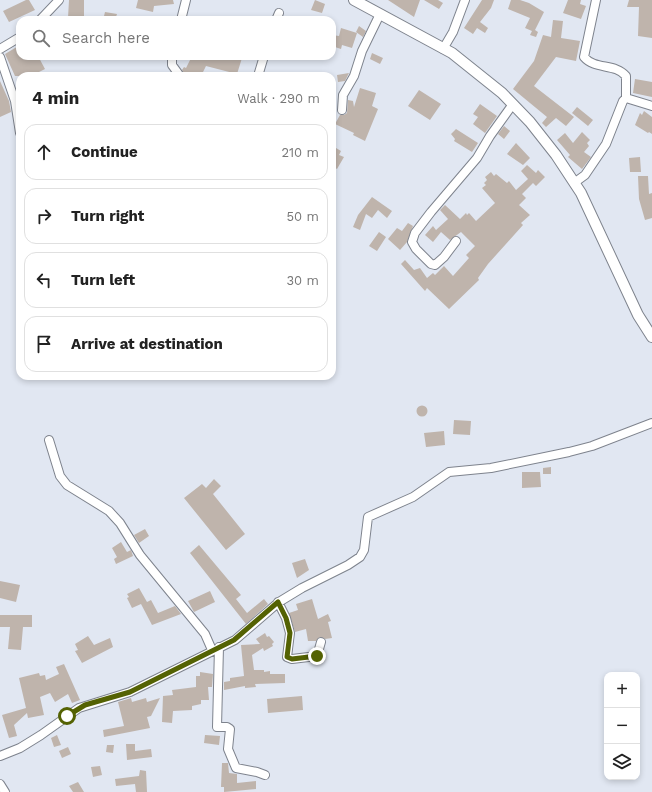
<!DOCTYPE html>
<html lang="en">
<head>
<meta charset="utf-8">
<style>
  body { margin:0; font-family:"Work Sans",sans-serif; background:#f6f6f6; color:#222 }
  .controls { position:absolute; right:12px; bottom:12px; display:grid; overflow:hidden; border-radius:8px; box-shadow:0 2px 6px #0003 }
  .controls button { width:36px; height:36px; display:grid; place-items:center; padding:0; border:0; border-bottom:1px solid #e0e0e0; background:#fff; color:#222; font:20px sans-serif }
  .stop { position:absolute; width:12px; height:12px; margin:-9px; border:3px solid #546203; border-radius:50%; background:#fff }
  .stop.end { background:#546203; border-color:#fff; box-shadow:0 1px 4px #0008 }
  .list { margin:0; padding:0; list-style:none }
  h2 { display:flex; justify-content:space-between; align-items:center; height:52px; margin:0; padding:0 16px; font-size:17px }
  h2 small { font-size:13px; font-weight:400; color:#767676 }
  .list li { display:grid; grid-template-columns:26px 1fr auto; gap:12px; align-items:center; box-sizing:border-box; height:56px; margin:0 8px 8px; padding:0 8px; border:1px solid #e0e0e0; border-radius:12px }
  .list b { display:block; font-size:15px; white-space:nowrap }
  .list em { font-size:13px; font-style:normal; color:#767676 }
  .icon { flex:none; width:22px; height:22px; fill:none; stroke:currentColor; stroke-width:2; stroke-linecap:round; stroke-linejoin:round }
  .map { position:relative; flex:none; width:652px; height:792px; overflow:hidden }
  .search { position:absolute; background:#fff; box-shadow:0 2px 6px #0003; left:16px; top:16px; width:320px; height:44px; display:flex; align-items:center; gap:10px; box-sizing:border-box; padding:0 14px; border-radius:12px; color:#767676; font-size:15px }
  .panel { position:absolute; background:#fff; box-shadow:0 2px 6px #0003; left:16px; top:72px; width:320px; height:308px; border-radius:12px }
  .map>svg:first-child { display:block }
  .building { fill:#bfb4ac }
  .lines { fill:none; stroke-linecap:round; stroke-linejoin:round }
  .minor-casing { stroke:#7e838d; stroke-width:10 }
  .tertiary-casing { stroke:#7e838d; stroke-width:12 }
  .minor { stroke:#fff; stroke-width:8 }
  .tertiary { stroke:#fff; stroke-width:10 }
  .route { stroke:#546203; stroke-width:5 }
</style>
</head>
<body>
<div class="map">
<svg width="652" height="792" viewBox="0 0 652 792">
  <rect width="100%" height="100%" fill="#e1e7f2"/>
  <path class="building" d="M26,0H29L35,10L9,22L3,11Z
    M69,0H84V18H68Z
    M138,0H173L174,4L154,6L153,12L136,8Z
    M315,0L325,4L322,13L311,10Z
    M388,0H420L414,17Z
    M424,0H438L443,3L439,9Z
    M482,0H494L491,8L480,22L488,28L485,33L477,28L473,34L464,28Z
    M511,0H520L529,3L544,12L535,30L538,32L536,37L530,35L532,31L525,28L530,18L508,9Z
    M568,0H581L580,4L586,6L581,19L563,13Z
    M629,0H652V38L638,36L639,7H627Z
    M105,12L117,14L115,20H103Z
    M553,20L563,21L561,38L580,41L576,61L556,57L534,86L574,117L566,126L556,118L546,127L542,123L547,117L513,89L534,61L543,35L551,37Z
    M359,26L366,31L363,37L356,32Z
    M341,28L357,33L352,48L342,45L341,49L332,46V35L339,36Z
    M20,45V56H38L45,69L39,72L41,76H15L5,54Z
    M372,53L383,58L380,64L370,59Z
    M192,56H234L242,58L237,74L206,66L201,76H186L182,70L184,67L186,68Z
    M349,73L345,81L338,82L337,75Z
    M635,79L652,82V97L633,93Z
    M0,81L9,101L11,112L0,117Z
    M360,88L376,93L372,106L378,109L365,141L353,135L354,133L335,124L340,115H344L347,113L348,100L353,101L354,107Z
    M419,90L441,104L430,120L408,106Z
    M480,104L497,116L485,133L473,124L478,117L473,114Z
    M577,107L593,120L588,126L572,113Z
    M644,111L652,117V134L649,132L648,133L635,125L640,113L642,115Z
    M504,126L510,131L504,139L498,134Z
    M456,129L478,143L472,152L454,141L455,139L451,134Z
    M582,132L590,140L587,143L589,146L584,152L591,157L582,169L568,157L570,155L557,140L565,133L573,143Z
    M516,143L530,158L523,165L507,154Z
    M336,148L341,151L339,155L344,157L337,169L332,166V150L334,151Z
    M640,157L641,172H630L629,158Z
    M527,165L536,173L538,170L545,177L536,186L533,183L522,194L526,198L519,205L530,215L521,223L523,225L488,264L478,278L479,280L449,309L427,288L425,291L401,264L405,260L414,270L420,268L427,278L433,273L435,275L444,266L453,276L469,258L466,255L475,246L461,232L450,240L441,232L433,242L425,235L433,226L436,230L448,219L440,210L445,205L460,219L466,213L467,215L469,213L476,221L495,203L482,188L486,185L484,183L487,180L485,177L491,172L494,176L496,174L507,183L509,181L516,190L528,179L521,171Z
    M638,176H648L649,194L652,193V218L645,220L639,199Z
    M372,197L392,211L387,218L378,210L372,218L366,214L360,230L353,227L358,215Z
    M408,223L413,226L407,242L400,250L388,239L397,228L402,231Z
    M379,232L386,237L377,251L369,246Z
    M416.5 411a5.5 5.5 0 1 1 11 0a5.5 5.5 0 1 1-11 0Z
    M454,420L471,421L470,435L453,434Z
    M444,431L445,445L426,447L424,433Z
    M551,467V474H543V468Z
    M522,472H540L541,487L522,488Z
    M214,479L221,486L213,494L245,534L226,550L184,498L202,484L206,488Z
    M145,529L149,536L139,543L134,535Z
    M121,542L127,552L131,550L133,556L116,564L114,559L117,557L112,548Z
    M199,545L241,595L236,599L247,613L264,599L268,604L246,624L190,553Z
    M305,559L309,570L297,578L292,563Z
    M0,581L20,585L16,602L0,598Z
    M139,588L147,602L151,600L158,613L175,606L181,614L152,625L141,604L132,608L127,598L129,597L127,594Z
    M210,591L215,602L194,612L188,601Z
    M312,599L318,619L328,614L331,621L328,622L332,638L325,639L320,637L316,641H308L306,629L295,632L289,613L298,610L296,604Z
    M0,615H32V627H23L21,650L8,649L10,627H0Z
    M265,633L267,637L269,636L274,642L272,644L273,646L264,651L263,648L252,655L254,670H264V672L270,671V674H285V683L255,684L256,687L245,688V686L224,690V682L230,681V678L244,676L241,645L260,644L256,639Z
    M88,636L94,645L110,638L113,647L82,663L75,651L78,650L75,644Z
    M64,664L80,700L72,703L68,694L55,702L50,693L40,697L44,715L28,718L27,713L14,725L17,736L9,738L2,715L26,708L19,678L39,673L40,676L45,675L46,680L59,674L56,667Z
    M200,672L213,674L212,687H208L209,700H201V704L192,706V710L173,711L172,723L162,722L163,696L173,695L172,690L196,687V676H200Z
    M302,696L303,710L268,713L267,699Z
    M131,698L132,702L146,698L147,702L160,698L151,716L147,717L150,728L104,737L103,730L124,726L118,702Z
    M57,735L61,745L54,747L51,738Z
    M205,735L220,736L219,745L204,743Z
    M126,744H135V751L151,749L152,757L127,760Z
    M107,745H114L113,753L106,752Z
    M68,747L71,754L62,758L59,751Z
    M222,763H228L229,773L237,774V783L256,781V789L224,792V787H221Z
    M100,766L102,775L93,777L91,767Z
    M140,770L146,771L147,792H136L135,784L116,786L115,779L139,776Z
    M78,782L84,792H73L69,786Z"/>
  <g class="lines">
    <g class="minor-casing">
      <path id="minor" d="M596,0L584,57C595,70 615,63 626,76V98
        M40,20L59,0
        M181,20L186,0
        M276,20L279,13
        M0,49L20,37
        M443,49L453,32L465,0
        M172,56V65L180,76
        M0,57L15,101L20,133
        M258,76L264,56
        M342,110L343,95L354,76L362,51L380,14
        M574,183L585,175L606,144L623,101L626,98L652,106
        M456,241L444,257L435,265L431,264L416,249L412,242L415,233L431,212L477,158L490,136L513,104
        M49,440L60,476L67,485L109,511L120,523L140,555L205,634L212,650
        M278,602L286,618L290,633L287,657L292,659L317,656L321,642
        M219,647L217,727H227L230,729L228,749L236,768L257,772L265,775
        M0,756L20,748L41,735L79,708L130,692L235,640L279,602L302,588L348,565L360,557L364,550L368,517L413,497L449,472L491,468L569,452L592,446L652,423
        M0,784L5,792"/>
    </g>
    <g class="tertiary-casing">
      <path id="tertiary" d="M354,0L452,53L502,93L530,122L556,155L581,193L638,315L652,337"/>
    </g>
    <use href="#minor" class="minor"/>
    <use href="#tertiary" class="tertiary"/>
  </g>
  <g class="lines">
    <path class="route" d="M67,716L85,705L130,692L234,640L278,602L286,618L290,633L287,657L292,659L317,656"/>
  </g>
</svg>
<div class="controls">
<button>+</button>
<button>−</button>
<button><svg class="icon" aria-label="layers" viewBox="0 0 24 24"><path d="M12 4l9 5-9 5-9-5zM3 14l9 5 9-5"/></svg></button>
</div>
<div class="stop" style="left:67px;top:716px"></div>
<div class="stop end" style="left:317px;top:656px"></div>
<div class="search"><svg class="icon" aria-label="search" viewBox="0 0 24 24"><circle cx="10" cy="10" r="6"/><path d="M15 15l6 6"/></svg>Search here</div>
<section class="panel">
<h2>4 min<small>Walk · 290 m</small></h2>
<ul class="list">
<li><svg class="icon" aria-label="ahead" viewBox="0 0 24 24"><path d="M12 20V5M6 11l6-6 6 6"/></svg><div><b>Continue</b></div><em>210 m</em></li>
<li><svg class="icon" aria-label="right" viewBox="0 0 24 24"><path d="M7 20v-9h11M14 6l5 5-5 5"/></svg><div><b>Turn right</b></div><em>50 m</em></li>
<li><svg class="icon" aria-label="left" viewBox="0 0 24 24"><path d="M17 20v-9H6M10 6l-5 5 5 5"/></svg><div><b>Turn left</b></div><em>30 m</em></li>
<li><svg class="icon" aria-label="arrive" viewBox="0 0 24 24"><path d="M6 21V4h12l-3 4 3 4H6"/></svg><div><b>Arrive at destination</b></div></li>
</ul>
</section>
</div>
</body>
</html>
